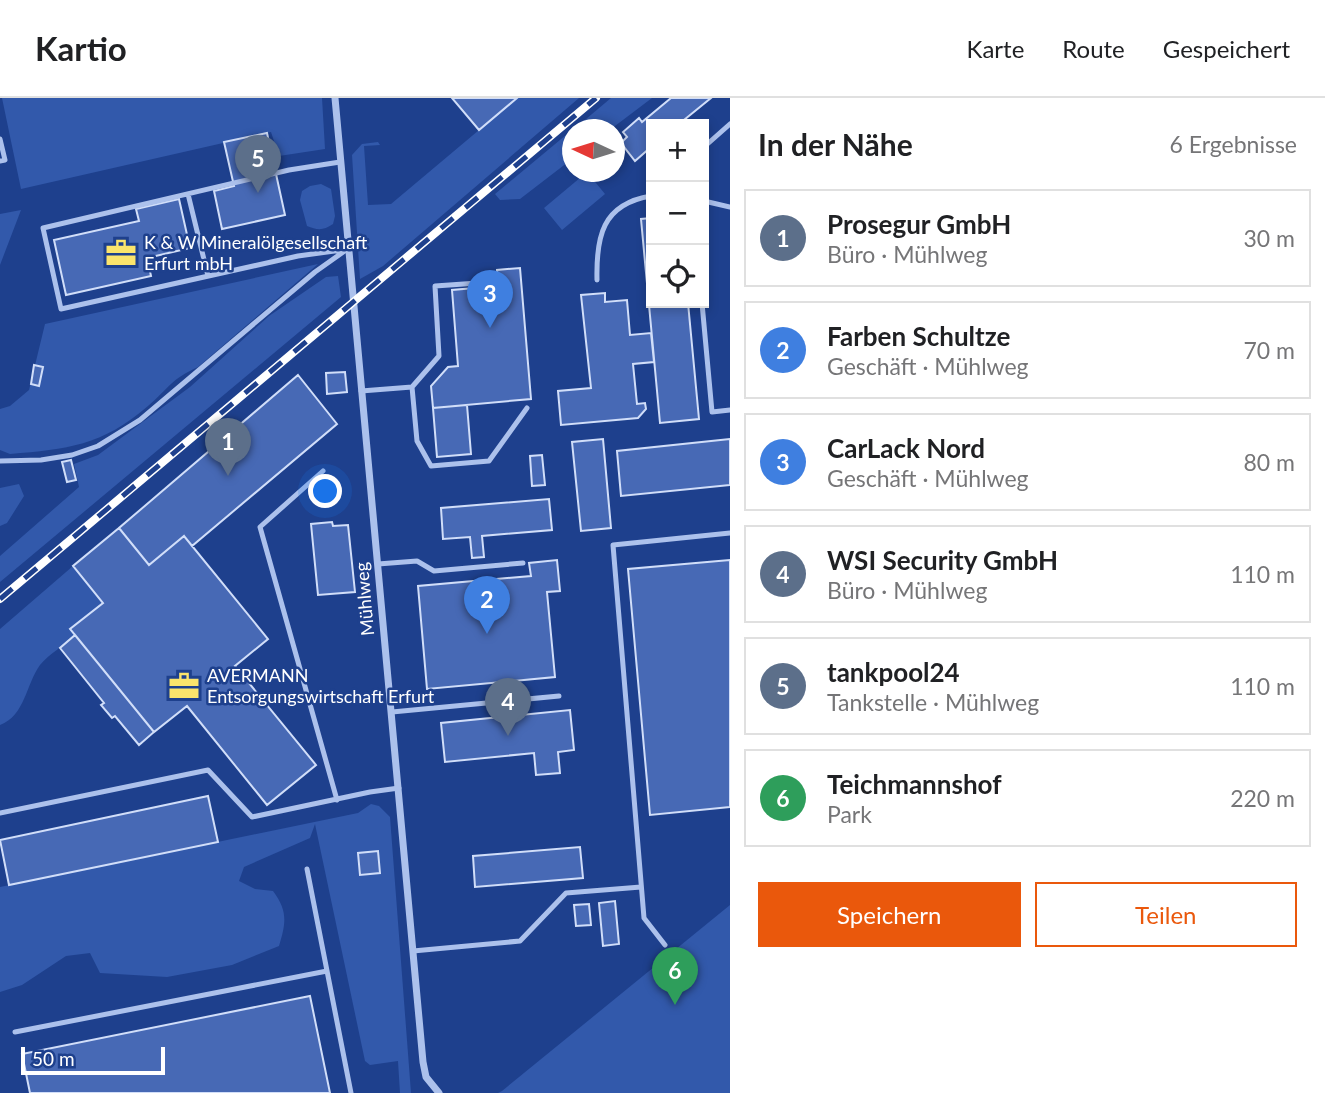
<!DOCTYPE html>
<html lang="de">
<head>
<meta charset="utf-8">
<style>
  body { margin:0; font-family:Lato,sans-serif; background:#f2f2f2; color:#202124 }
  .controls { position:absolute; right:21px; top:21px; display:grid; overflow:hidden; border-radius:0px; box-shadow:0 4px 10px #0003 }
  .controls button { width:63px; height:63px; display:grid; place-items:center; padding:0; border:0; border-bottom:2px solid #e0e0e0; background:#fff; color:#202124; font:35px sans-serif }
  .compass { position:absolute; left:562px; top:21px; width:63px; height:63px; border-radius:50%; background:#fff; box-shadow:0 4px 10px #0003; rotate:274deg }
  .scale { position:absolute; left:21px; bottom:18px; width:144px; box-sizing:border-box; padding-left:7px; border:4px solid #fff; border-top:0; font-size:19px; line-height:24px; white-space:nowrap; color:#fff; -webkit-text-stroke:5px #1e408d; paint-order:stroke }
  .you { position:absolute; left:326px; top:394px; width:24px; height:24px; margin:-18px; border:5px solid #fff; border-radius:50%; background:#1a73e8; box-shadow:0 0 0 10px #1a73e833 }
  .badge { display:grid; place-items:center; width:46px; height:46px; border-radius:50%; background:#ea580c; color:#fff; font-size:23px; font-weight:700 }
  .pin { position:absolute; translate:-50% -58px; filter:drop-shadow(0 2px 4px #0008) }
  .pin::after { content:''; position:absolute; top:37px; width:24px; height:21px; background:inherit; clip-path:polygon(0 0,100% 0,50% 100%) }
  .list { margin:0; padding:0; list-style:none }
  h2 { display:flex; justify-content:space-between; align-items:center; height:91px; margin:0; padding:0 28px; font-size:30px }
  h2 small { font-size:23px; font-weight:400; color:#757577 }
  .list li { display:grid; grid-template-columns:46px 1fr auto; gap:21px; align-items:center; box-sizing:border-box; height:98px; margin:0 14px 14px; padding:0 14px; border:2px solid #e0e0e0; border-radius:0px }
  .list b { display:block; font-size:26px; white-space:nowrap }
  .list p { margin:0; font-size:23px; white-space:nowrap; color:#757577 }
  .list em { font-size:23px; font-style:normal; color:#757577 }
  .actions { display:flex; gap:14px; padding:21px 28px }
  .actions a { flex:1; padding:16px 0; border:2px solid #ea580c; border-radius:0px; text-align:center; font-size:24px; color:#ea580c }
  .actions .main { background:#ea580c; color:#fff }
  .icon { flex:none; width:38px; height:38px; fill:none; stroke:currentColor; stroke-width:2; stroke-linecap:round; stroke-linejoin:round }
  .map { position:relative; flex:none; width:730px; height:995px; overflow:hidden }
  header { display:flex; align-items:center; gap:42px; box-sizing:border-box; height:98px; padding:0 35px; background:#fff; border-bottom:2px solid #e0e0e0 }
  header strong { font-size:33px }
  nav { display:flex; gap:38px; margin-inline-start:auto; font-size:24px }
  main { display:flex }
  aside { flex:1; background:#fff }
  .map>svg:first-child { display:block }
  .green { fill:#3259ab }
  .building { fill:#4769b5; stroke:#d1def9; stroke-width:2 }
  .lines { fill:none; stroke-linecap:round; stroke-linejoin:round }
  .service { stroke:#acc1ec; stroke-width:5 }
  .minor { stroke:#acc1ec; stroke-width:7 }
  .rail-casing { stroke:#fff; stroke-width:8 }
  .rail { stroke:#1e408d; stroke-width:5; stroke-dasharray:16; stroke-linecap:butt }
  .labels { text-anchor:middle; stroke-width:5; stroke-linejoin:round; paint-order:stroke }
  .poi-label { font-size:18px; fill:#fff; stroke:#1e408d; text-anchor:start }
  .street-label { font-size:18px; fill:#fff; stroke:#1e408d }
</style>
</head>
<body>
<header>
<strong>Kartio</strong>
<nav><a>Karte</a><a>Route</a><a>Gespeichert</a></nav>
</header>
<main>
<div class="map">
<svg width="730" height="995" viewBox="0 0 730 995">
  <rect width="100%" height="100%" fill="#1e408d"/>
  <path class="green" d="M2,0H322L325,51L279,58L271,34L21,91Z
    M517,0H579L383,168L360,181L352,57L362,46L378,44L380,47L364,48L368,107L391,106Z
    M611,0H652L611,31L573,32Z
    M572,32V61L520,101L500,102L495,96Z
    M587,74L605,96L562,132L544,110Z
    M321,86L331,91L335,118L333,126C323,133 317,132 307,128L300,102L302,93L310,88Z
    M21,112L0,167V116Z
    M318,166L198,269C171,281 169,290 148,308C102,348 67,351 10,356L0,352V311L10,308L29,292L45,226Z
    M338,178L341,199L0,484V458L79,389L74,366L98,357L190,289L269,218L326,179Z
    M19,386L24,398L7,425L0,428V390Z
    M73,468L103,505L71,531L75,537C65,547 49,556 40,567C26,586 25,618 0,627V531Z
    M371,706L379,708L390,719L411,995H400L398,963L370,967L365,963L315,726L310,740L244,769L239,783L255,791L273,793C288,813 286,825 279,848L232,867L167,879L100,875L90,855L66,858L22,887L0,894V789L358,715Z
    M730,807V995H498L502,993Z"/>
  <path class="building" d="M452,0H517L479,32Z
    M671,0H711L679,26H651V49L635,63L621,45L627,39L623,34L639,20L642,24Z
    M267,35L285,117L222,131L214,93L234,88L224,44Z
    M179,101L190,150L147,160L151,178L66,197L54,142L139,123L136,111Z
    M651,120V205H688L699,321L660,325L641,121Z
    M520,170L531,301L433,310L431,288L448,269L458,268L452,192L498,188L497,172Z
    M605,195V204L627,202L630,237L651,235L654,264L633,266L637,306L645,305L646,311L638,320L561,327L558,293L591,290L581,197Z
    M34,267L43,269L39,288L31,286Z
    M345,274L347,294L327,296L326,275Z
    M298,277L337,326L192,448L184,438L149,467L119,430Z
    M467,307L471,356L437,359L433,310Z
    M603,341L611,430L581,433L572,344Z
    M730,341V387L621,398L617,353Z
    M542,357L545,387L532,388L530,358Z
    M71,362L76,382L67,384L62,364Z
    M549,401L552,432L482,438L484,459L472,460L470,439L443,441L441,410Z
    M332,424L333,428L348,427L355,494L318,497L311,426Z
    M119,430L149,467L184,438L268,541L235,568L316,667L267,707L187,608L154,634L70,531L103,505L73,468Z
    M557,462L560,493L547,494L555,579L427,591L418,488L531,478L529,465Z
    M730,462V709L650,717L628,471Z
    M75,537L154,634L139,647L115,618L112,620L101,607L104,605L60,550Z
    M570,612L574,652L558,654L560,675L536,677L534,655L445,664L441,625Z
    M208,698L218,744L9,787L0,742Z
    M580,749L583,780L475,789L473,758Z
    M378,753L380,775L360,777L358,755Z
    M615,803L619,846L603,848L599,805Z
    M589,806L591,827L576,828L574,807Z
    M310,898L330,995H30L22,956Z"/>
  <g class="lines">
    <path class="service" d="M0,41L5,62L0,63
      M704,49L730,26
      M340,64L289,72L43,130L61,211L298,158L349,151
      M188,96L208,178
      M704,103L730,109
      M597,182C596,139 602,106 651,98
      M702,205L712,314L730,312
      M412,289L417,343L431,368L489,363L527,310
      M361,293L412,289L439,258L435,188L478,185
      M0,363L41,362L72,357L98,348L140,322L315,174L346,152
      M323,373L260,429L337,702
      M378,466L417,463L434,473L523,465
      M392,614L559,598
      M0,715L208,672L252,719L370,694L399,690
      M307,771L351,995
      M665,847L644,820L613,447L730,435
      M413,853L520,843L566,795L641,789
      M15,934L327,873"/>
    <path class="minor" d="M335,0L423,964L426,979L439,995"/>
    <g class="rail-casing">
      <path id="rail" d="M0,501L596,0"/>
    </g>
    <use href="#rail" class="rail"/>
  </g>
  <defs>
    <g id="office-bare" transform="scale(2.415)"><path d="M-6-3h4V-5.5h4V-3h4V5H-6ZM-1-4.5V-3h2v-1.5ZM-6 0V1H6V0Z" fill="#fbe46c" stroke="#1e408d" stroke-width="2.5" paint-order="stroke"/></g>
  </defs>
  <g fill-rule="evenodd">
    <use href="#office-bare" x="121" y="155"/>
    <use href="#office-bare" x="184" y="588"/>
  </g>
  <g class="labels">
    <g class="poi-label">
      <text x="144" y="151">K &amp; W Mineralölgesellschaft<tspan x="144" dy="21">Erfurt mbH</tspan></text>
      <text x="207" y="584">AVERMANN<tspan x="207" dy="21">Entsorgungswirtschaft Erfurt</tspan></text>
    </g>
    <g class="street-label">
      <text transform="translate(365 501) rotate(-95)" y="6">Mühlweg</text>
    </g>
  </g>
</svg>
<div class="controls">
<button>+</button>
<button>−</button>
<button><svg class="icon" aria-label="locate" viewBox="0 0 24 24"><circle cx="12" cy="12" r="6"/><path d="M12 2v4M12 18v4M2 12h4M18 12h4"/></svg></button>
</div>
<svg class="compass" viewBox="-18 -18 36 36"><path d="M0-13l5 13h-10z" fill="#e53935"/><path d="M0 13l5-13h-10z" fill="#757577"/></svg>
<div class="scale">50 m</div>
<div class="you"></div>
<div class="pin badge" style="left:228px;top:378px;background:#5c6f8a">1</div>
<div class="pin badge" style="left:487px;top:536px;background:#3f7fe0">2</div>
<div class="pin badge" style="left:490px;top:230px;background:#3f7fe0">3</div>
<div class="pin badge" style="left:508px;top:638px;background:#5c6f8a">4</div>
<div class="pin badge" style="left:258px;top:95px;background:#5c6f8a">5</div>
<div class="pin badge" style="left:675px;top:907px;background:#2e9e5b">6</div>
</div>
<aside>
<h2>In der Nähe<small>6 Ergebnisse</small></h2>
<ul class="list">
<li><span class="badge" style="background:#5c6f8a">1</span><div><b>Prosegur GmbH</b><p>Büro · Mühlweg</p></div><em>30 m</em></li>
<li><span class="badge" style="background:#3f7fe0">2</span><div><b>Farben Schultze</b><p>Geschäft · Mühlweg</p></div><em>70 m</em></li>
<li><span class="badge" style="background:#3f7fe0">3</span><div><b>CarLack Nord</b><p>Geschäft · Mühlweg</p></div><em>80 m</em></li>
<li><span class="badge" style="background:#5c6f8a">4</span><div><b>WSI Security GmbH</b><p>Büro · Mühlweg</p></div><em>110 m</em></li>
<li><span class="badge" style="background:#5c6f8a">5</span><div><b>tankpool24</b><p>Tankstelle · Mühlweg</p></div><em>110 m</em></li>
<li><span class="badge" style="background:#2e9e5b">6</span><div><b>Teichmannshof</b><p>Park</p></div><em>220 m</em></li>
</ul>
<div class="actions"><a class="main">Speichern</a><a>Teilen</a></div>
</aside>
</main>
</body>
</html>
